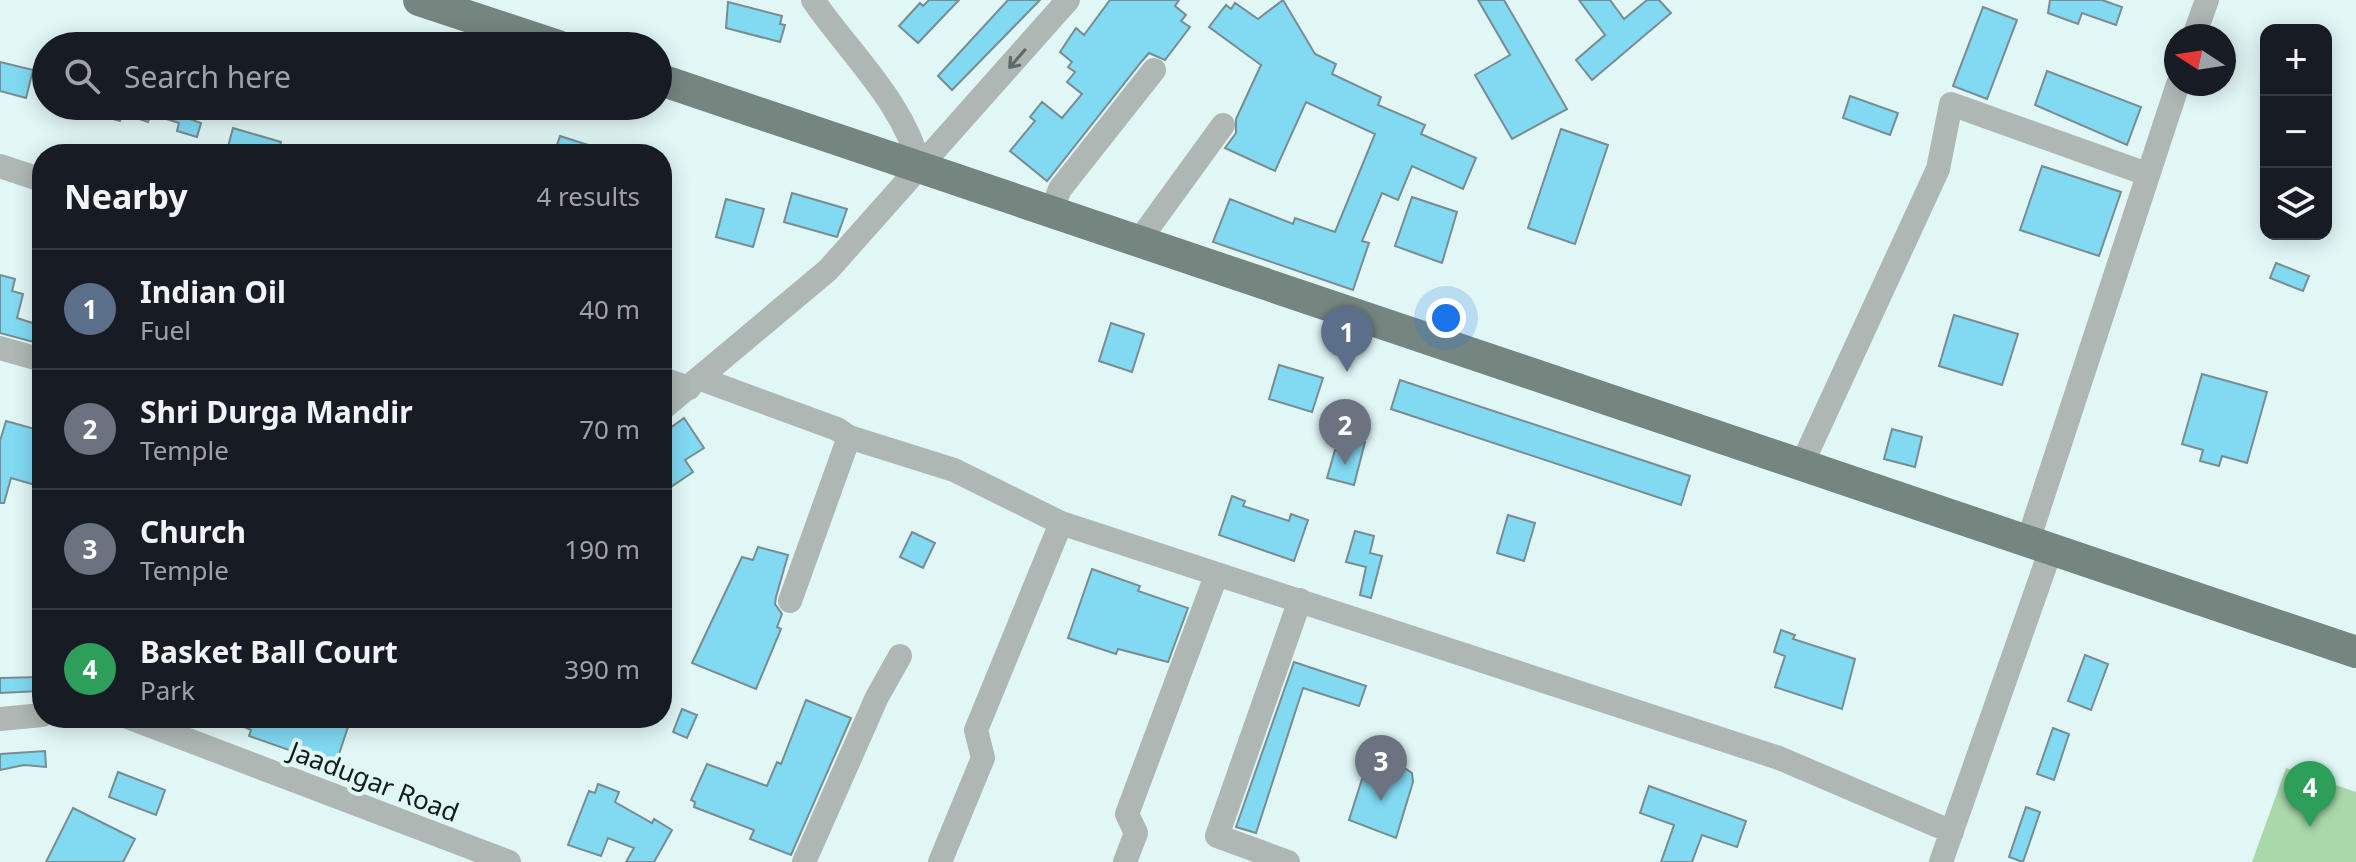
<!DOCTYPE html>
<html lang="en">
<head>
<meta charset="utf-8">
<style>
  body { margin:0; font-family:"Noto Sans",sans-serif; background:#242831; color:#f1f3f6 }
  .controls { position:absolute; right:24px; top:24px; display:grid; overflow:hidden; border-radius:16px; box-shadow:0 4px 20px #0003 }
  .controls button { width:72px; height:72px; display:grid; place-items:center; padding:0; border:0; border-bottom:2px solid #363941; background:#171b24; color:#f1f3f6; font:40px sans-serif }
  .compass { position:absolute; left:2164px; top:24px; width:72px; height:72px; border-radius:50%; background:#171b24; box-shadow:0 4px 20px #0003; rotate:282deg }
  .you { position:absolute; left:1446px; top:318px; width:28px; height:28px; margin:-20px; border:6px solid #fff; border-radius:50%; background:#1a73e8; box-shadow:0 0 0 12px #1a73e833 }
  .badge { display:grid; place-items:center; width:52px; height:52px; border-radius:50%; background:#a453c3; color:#fff; font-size:26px; font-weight:700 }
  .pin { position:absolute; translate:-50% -66px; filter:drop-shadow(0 2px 4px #0008) }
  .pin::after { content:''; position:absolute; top:42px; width:28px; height:24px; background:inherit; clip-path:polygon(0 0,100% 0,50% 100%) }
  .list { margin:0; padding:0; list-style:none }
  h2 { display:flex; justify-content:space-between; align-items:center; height:104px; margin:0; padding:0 32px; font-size:34px }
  h2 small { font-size:26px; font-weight:400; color:#9ea1a6 }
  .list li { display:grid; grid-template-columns:52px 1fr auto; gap:24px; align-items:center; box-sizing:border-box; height:120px; padding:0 32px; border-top:2px solid #363941 }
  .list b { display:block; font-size:30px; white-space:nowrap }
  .list p { margin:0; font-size:26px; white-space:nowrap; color:#9ea1a6 }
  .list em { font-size:26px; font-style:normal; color:#9ea1a6 }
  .icon { flex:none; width:44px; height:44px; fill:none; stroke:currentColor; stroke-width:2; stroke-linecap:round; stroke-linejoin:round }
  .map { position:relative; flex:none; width:2356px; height:862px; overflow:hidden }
  .search { position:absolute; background:#171b24; box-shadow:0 4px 20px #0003; left:32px; top:32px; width:640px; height:88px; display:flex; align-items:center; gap:20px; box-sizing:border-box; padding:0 28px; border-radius:44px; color:#9ea1a6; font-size:30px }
  .panel { position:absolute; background:#171b24; box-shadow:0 4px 20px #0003; left:32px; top:144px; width:640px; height:584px; border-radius:32px }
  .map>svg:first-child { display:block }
  .green { fill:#a9d8aa }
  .building { fill:#81d9f2; stroke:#798c92; stroke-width:2 }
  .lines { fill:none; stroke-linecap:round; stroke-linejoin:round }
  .minor { stroke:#aeb7b3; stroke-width:24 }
  .major { stroke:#75857f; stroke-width:32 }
  .oneway { stroke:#606967 }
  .labels { text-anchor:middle; stroke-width:8; stroke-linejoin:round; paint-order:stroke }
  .street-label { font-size:26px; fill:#131b1b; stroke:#e0f7f6 }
</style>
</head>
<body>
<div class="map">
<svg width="2356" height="862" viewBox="0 0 2356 862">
  <rect width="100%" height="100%" fill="#e0f7f6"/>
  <path class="green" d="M2286,768L2356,792V862H2252Z"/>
  <path class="building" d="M929,0H959L918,43L899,26L920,3L923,6Z
    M1008,0H1040L952,90L938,76Z
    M1110,0H1179L1175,6L1186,15L1181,21L1190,27L1165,60L1149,53L1142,61L1047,181L1010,151L1035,121L1030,117L1042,102L1062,118L1082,94L1067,82L1075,72L1068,67L1072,62L1060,52L1076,28L1084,35Z
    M1283,0L1315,54L1336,64L1332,74L1381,97L1378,105L1425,125L1421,134L1476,158L1463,189L1412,166L1398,200L1382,193L1362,241L1369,243L1353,290L1213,242L1230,199L1293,224L1295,218L1335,232L1375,134L1306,102L1275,171L1225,148L1236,133V119L1261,65L1209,27L1226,5L1231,9L1235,3L1258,19Z
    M1478,0H1504L1567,109L1512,139L1475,75L1510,55Z
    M1579,0H1610L1624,19L1647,0H1659L1671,13L1592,80L1576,60L1605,35Z
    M2050,0H2102L2122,7L2116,25L2082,13L2078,24L2048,13Z
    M728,2L782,16L780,24L785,25L780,42L726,28Z
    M1983,7L2017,20L1987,99L1953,86Z
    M0,62L33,70L26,98L0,91Z
    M2047,71L2141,107L2127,145L2035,105Z
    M1850,96L1898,113L1890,135L1843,118Z
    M82,106H194L190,119L201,123L197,137L177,131L179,123L151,114L148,122L122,113L120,121L82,110Z
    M233,128L281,142L278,154H226Z
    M1561,129L1608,145L1575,244L1528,228Z
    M560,136L607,151V154H554Z
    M2042,166L2121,192L2099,256L2020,230Z
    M792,193L847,209L837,237L784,222Z
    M1412,197L1457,212L1442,263L1395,246Z
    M726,199L764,209L753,247L716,237Z
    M2276,263L2309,276L2303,291L2270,278Z
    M0,275L15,279L12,291L23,294L17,318L42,326L41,344L0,333Z
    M1954,315L2018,334L2002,385L1939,366Z
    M1111,323L1144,334L1132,372L1099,361Z
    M1279,365L1323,378L1312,412L1269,399Z
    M2202,374L2267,392L2247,463L2222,456L2219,466L2200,461L2203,450L2182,444Z
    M1400,380L1690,476L1681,505L1391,409Z
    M684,418L704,448L685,460L693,472L662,493V434Z
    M6,421L42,431V460L35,485L11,478L4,503H0V441Z
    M1892,429L1922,437L1915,467L1884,459Z
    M1352,439L1365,442L1354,485L1327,478L1335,450L1348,452Z
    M1232,496L1245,501L1243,506L1289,521L1291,514L1308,520L1294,561L1219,535Z
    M1508,515L1535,523L1524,561L1497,553Z
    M1355,531L1374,536L1370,553L1382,556L1371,598L1360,595L1366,567L1346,562Z
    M912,532L935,543L923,568L900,557Z
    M758,547L788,555L776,597L775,604L782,614L777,627L781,629L756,689L692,663L742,557L753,560Z
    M1092,569L1140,586L1138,591L1188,608L1168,662L1118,649L1116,654L1068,638Z
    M1781,630L1795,635L1793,639L1855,659L1842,709L1775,687L1785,656L1774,652Z
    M2085,655L2108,664L2091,710L2068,701Z
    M1294,662L1366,686L1359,706L1303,688L1256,833L1236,827Z
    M42,677L39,691L0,693V678Z
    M806,700L851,718L791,855L750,839L754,830L694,807L695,802L691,800L707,764L767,786L777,762L781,764Z
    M682,709L697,715L687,738L673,732Z
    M225,718H351L335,766L249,736L251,730Z
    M2053,728L2069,734L2054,780L2037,774Z
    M45,751L46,767L24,765L0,770V754Z
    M1382,761L1400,765L1412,773L1413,782L1396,838L1349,820L1363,776Z
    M118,772L165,790L156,815L109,797Z
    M598,784L619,792L615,802L652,823L654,819L672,830L654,862H626L634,848L608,838L601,856L568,845L589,791L595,793Z
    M1649,786L1746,821L1737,847L1702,835L1692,862H1661L1674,825L1640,813Z
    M2026,807L2040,812L2023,862L2009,857Z
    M73,808L135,839L123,862H46Z"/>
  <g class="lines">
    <path class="minor" d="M813,0C850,54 904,102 920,168
      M2194,36L2207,0
      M0,166L42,180
      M1051,212L1060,189L1154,70
      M1138,242L1223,125
      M0,348L42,360
      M662,379L689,388
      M701,379L837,429L849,437L954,470L1061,523L1779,758L1952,832
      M662,409L828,270L1068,0
      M1801,466L1938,169L1951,104L2147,174
      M2028,541L2178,84
      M790,601L849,437
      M130,718L509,862
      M0,719L42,715
      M804,862L877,697L900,656
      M940,862L983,758L976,730L1061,523
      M1125,862L1136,833L1127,814L1216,576
      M1288,862L1217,836L1300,600
      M1941,862L2051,549"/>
    <path class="major" d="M419,0L558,46
      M658,79L2356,652"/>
  </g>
  <defs><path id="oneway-shaft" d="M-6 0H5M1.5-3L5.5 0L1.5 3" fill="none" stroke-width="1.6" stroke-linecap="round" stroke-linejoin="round" transform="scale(2)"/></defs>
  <use class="oneway" href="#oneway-shaft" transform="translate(1017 59) rotate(131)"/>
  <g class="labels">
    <g class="street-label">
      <text transform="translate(374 782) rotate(21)" y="9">Jaadugar Road</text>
    </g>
  </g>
</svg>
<div class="controls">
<button>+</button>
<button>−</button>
<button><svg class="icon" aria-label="layers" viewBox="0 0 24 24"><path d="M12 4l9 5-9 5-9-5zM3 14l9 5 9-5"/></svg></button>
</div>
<svg class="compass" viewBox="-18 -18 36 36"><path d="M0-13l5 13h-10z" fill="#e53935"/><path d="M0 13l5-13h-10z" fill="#9ea1a6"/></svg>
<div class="you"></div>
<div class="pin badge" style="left:1347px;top:372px;background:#5c6f8a">1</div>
<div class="pin badge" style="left:1345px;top:465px;background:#6b7280">2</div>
<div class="pin badge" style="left:1381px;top:801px;background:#6b7280">3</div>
<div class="pin badge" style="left:2310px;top:827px;background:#2e9e5b">4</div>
<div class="search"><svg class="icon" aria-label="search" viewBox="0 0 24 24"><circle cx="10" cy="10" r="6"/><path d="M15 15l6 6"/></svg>Search here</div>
<section class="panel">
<h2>Nearby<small>4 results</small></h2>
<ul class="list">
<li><span class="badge" style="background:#5c6f8a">1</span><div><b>Indian Oil</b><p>Fuel</p></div><em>40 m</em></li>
<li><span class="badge" style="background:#6b7280">2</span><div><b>Shri Durga Mandir</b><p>Temple</p></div><em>70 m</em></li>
<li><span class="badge" style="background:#6b7280">3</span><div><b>Church</b><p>Temple</p></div><em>190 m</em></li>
<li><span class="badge" style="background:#2e9e5b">4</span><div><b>Basket Ball Court</b><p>Park</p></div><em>390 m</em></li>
</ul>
</section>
</div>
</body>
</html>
